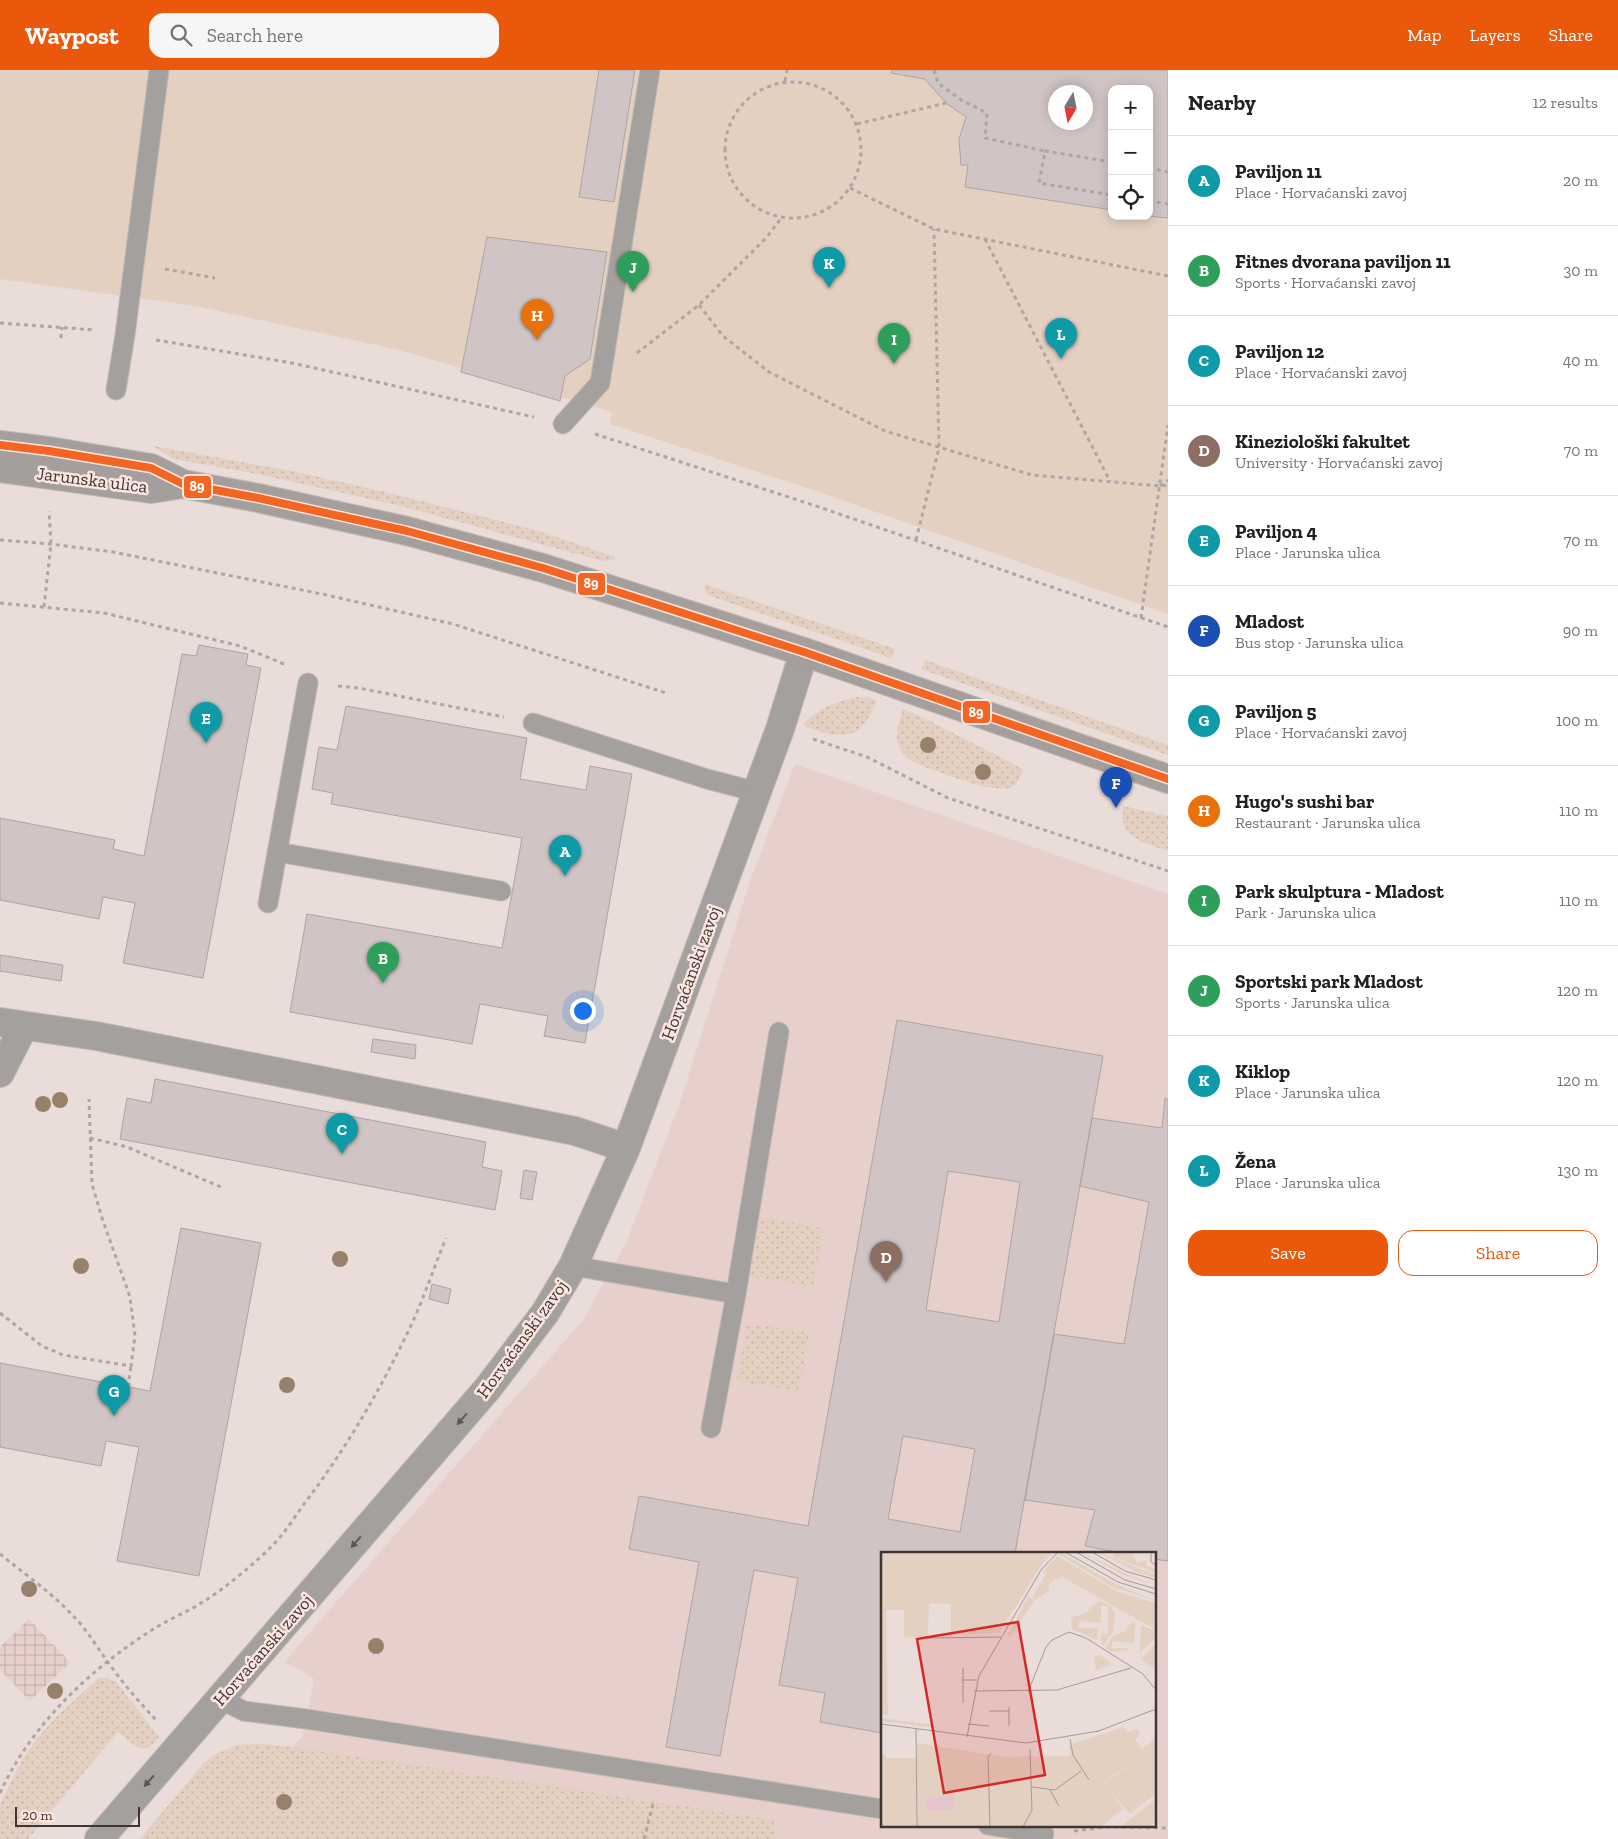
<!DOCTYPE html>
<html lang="en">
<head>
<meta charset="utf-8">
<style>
  body { margin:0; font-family:"Zilla Slab",serif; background:#f6f6f6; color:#202124 }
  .controls { position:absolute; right:15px; top:15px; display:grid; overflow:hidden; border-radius:10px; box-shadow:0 2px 12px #0003 }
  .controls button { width:45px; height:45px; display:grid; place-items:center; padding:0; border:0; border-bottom:1px solid #e0e0e0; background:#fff; color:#202124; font:25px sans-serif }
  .compass { position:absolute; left:1048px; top:15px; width:45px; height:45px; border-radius:50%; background:#fff; box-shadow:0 2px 12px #0003; rotate:190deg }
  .scale { position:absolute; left:15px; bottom:12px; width:125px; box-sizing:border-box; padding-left:5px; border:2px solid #3f3634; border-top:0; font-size:14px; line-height:18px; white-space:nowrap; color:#3f3634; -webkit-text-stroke:4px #fde5e0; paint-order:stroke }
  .you { position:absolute; left:582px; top:940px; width:18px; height:18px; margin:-12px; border:4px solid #fff; border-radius:50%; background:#1a73e8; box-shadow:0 0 0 8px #1a73e833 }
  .badge { display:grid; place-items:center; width:32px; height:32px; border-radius:50%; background:#ea580c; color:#fff; font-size:16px; font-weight:700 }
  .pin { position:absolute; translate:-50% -41px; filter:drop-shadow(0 1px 2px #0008) }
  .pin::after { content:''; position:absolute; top:26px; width:18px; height:15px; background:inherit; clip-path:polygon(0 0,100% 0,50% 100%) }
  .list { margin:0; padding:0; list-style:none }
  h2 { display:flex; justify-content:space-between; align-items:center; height:65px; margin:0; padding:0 20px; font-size:21px }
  h2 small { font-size:16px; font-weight:400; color:#757577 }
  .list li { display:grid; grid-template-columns:32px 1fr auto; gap:15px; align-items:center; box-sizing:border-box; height:90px; padding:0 20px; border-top:1px solid #e0e0e0 }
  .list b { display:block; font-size:19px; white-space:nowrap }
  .list p { margin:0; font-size:16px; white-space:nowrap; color:#757577 }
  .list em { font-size:16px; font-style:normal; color:#757577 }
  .actions { display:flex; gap:10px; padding:15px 20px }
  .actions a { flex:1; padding:11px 0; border:1px solid #ea580c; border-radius:15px; text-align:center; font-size:18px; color:#ea580c }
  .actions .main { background:#ea580c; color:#fff }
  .icon { flex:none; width:28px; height:28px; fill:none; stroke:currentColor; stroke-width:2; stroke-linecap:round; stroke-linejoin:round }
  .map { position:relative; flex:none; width:1168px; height:1769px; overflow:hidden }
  header { display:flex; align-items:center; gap:30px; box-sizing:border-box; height:70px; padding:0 25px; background:#ea580c; color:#fff }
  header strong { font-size:24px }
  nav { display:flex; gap:28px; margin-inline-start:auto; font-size:18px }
  .search { width:350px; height:45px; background:#f6f6f6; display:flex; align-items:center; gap:12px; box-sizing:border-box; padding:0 18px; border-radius:15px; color:#757577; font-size:19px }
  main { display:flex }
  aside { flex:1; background:#fff }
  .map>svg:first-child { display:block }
  .built { fill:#e7d0cb; fill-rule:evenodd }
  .industrial { fill:url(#industrial-grid) }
  .grass { fill:url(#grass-dots) }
  .green { fill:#e3d0c1; fill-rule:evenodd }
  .building { fill:#d0c5c4; stroke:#ada3a2; fill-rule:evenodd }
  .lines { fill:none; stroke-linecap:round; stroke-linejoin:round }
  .lane-casing { stroke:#c2b8b6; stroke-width:21 }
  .street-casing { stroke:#c2b8b6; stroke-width:30 }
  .secondary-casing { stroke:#c2b8b6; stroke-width:30 }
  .path { stroke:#aca6a5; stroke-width:3; stroke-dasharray:4 4; stroke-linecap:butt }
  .lane { stroke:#a4a09e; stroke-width:19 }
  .street { stroke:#a4a09e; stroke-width:28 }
  .secondary { stroke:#a49f9d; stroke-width:28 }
  .bus-1-casing { stroke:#fde5e0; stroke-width:11 }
  .bus-1 { stroke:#f26522; stroke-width:8 }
  .tree { fill:#97816b }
  .oneway { fill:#5d5654 }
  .labels { text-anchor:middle; stroke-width:5; stroke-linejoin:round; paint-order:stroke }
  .street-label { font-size:18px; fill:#3f3634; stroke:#fde5e0 }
  .inset-road { fill:none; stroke:#a59a97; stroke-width:1 }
  .view { fill:#d62828; fill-opacity:0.15; stroke:#d62828; stroke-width:2.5 }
  .inset-edge { fill:none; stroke:#3f3634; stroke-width:2.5 }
  .line-badge { stroke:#fde5e0; stroke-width:2 }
  .badge-label { font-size:14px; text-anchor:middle; font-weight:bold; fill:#fff }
</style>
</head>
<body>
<header>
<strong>Waypost</strong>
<div class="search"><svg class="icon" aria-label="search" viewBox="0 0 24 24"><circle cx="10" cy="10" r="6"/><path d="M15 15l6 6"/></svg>Search here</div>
<nav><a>Map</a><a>Layers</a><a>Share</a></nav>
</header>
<main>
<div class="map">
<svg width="1168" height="1769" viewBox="0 0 1168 1769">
  <defs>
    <pattern id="industrial-grid" width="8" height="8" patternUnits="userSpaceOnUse" patternTransform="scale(1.25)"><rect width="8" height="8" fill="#e7d0cb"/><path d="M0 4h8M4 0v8" fill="none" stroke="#c7b3af"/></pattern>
    <pattern id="grass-dots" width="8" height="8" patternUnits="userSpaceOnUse" patternTransform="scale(1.25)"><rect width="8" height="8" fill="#e3d0c1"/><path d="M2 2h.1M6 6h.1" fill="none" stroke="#c4b3a6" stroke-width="1.8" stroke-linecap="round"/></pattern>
  </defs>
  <rect width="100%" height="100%" fill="#e9dcd9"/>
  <path class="built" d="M795,694L1168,824V1769H140L204,1693L218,1683L238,1675L263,1674L293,1677L303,1665L314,1609L301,1600L285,1593L297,1577L583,1250L626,1173L680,1032L750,811ZM882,1483H1154V1755H882Z"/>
  <path class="industrial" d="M29,1549L70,1592L30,1631L0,1600V1577Z"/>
  <path class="grass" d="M153,376L292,401L385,422L536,460L615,487L613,490L603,491L397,435L257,404L173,389Z
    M705,514L895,579L891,588L710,526L705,522Z
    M925,590L1168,675V685L921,599Z
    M858,627L870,628L877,631C874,638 870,646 865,653C849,674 823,663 802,655C818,639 835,631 858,627Z
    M903,639L928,650L1023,699C1021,704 1018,713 1013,716C999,727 935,700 917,694C891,678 895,665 903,639Z
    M1123,736L1168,746V781C1154,776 1126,770 1123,752C1122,747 1123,741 1123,736Z
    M760,1147L823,1158L813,1217L750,1206Z
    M747,1253L809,1263L799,1322L737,1311Z
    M99,1608H107L116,1612L159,1667C141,1689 137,1675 118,1662L28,1769H0V1734L22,1690L35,1671L58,1645Z
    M263,1674L293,1677L776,1750L773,1769H140L204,1693L218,1683L238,1675Z"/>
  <path class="green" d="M0,0H1168V544L813,420L610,354L612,342L399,280L195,236L0,209ZM1112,19H1149V146H1112ZM1056,22H1086V52H1056Z"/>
  <path class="building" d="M599,0H635L614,132L579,127Z
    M892,0H1168V148L1149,146V19H1112V140L965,117L968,95H961L959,69L966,47L946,33L925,9L891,3ZM1056,22H1086V52H1056Z
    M487,167L607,182L590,289L565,306L560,331L461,302Z
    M199,575L248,584L246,595L261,598L203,908L123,893L135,833L103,827L99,849L0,830V748L115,770L113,779L144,786L182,584L196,586Z
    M346,636L527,668L520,709L586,720L590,696L632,704L585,973L544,966L548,946L480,934L472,974L290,942L307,844L502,878L522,768L331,734L333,723L312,719L319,677L337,680Z
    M0,885L63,895L61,911L0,901Z
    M897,950L1103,986L1015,1483H882V1663L820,1652L825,1623L779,1615L798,1508L754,1500L720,1686L666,1677L699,1492L629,1479L639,1426L808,1456ZM948,1101L1020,1112L999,1252L926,1240ZM903,1366L975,1379L960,1462L888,1449Z
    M373,969L416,975L415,989L371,982Z
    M155,1009L486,1072L482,1097L502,1101L495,1140L120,1069L127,1028L151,1033Z
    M1165,1028L1168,1029V1491L1154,1489V1483H1121L1085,1476L1095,1440L1025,1430L1054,1264L1124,1274L1149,1132L1080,1116L1092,1048L1162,1058Z
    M524,1100L537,1102L532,1130L520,1128Z
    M181,1158L261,1173L199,1506L117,1491L139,1377L106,1371L101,1396L0,1377V1293L150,1321Z
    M432,1214L451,1219L448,1234L429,1229Z"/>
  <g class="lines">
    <g class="lane-casing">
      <path id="lane" d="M116,320L125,265L159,0
        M563,354L600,313L650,0
        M533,653L707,709L757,722
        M277,782L501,821
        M268,833L308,613
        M573,1196L736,1224L711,1358
        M736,1224L779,962
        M220,1629L244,1641L306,1649L882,1739
        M988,1755L1044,1764"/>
    </g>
    <g class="street-casing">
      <path id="street" d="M0,952L96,966L525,1051L575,1061L626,1078
        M0,1003L24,956
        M99,1769L488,1318L545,1243L573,1196L626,1078L780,659L804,582"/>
    </g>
    <g class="secondary-casing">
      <path id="secondary" d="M0,375L49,381L151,398L183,414L258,428L407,461L543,498L804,582L1168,709
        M0,398L151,419L183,414"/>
    </g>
    <path class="path" d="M934,0L938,13L961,30L987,43L985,68L1045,81
      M785,11L787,0
      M725 80a68 68 0 1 1 136 0a68 68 0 1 1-136 0Z
      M857,54L946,33
      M1112,92L1045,81L1039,113L1112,125
      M1149,98L1168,102
      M850,118L934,159L1168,206
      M1149,131L1168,134
      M985,169L1110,411
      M165,199L215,208
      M699,235L723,266L769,302L885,361L1032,405L1160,416L1168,415
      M0,253L95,260
      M61,268L62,257
      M156,270L292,293L534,347
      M637,283L699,235L767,167L782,147
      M595,364L813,435L1168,557
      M1160,416L1168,410
      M0,470L51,474L113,482L322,524L453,554L666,623
      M916,470L939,378L934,159
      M0,533L104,543L240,576L284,594
      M44,537L51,474L49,441
      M1141,548L1168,355
      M338,616L359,618L504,647
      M813,669L867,687L948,728L1168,801
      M90,1068L127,1077L221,1117
      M0,1243L42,1276L63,1285L131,1296L135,1266L130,1227L102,1148L92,1114L89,1029
      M128,1317L131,1296
      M0,1484C26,1505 56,1526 78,1551C89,1564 98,1578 107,1591C122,1612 139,1632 156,1650
      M0,1723C31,1655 89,1600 152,1560C167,1550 183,1544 198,1535C222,1521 253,1495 272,1476C284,1464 294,1448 304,1434C343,1383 376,1327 404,1270C421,1237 432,1202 446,1168
      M1074,1761L1106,1757L1168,1758
      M644,1769L653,1734"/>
    <use href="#lane" class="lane"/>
    <use href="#street" class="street"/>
    <use href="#secondary" class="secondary"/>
    <g class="bus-1-casing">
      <path id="bus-1" d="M0,375L49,381L151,398L183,414L258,428L407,461L543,498L804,582L1168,709"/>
    </g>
    <use href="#bus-1" class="bus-1"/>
  </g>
  <g class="tree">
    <circle cx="928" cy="675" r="8"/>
    <circle cx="983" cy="702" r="8"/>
    <circle cx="60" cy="1030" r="8"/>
    <circle cx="43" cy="1034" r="8"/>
    <circle cx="340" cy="1189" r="8"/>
    <circle cx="81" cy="1196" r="8"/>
    <circle cx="287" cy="1315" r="8"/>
    <circle cx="29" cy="1519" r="8"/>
    <circle cx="376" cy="1576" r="8"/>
    <circle cx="55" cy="1621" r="8"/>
    <circle cx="284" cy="1732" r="8"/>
  </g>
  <defs><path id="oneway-solid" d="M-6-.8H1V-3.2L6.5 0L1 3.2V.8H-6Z" transform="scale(1.25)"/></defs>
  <g class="oneway">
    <use href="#oneway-solid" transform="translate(462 1349) rotate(131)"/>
    <use href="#oneway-solid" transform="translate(356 1472) rotate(131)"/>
    <use href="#oneway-solid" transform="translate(149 1711) rotate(131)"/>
  </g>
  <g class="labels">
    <g class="street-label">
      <text transform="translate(92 410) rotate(7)" y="6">Jarunska ulica</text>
      <text transform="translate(691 903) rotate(-70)" y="6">Horvaćanski zavoj</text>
      <text transform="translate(522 1269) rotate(-54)" y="6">Horvaćanski zavoj</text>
      <text transform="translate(263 1580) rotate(-49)" y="6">Horvaćanski zavoj</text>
    </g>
  </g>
  <g transform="translate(881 1482)">
    <rect width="275" height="275" fill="#e9dcd9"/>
    <path d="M0,0H169L171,1L160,13L118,81L70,83V52L48,51L47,84L23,86V58H5L7,163L0,162ZM179,0L230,30L275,49L232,35L177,2ZM201,0L246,22L275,33L242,23ZM217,0L275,23V26L256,20ZM232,0H252L256,11L266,8L265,14L275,17V21L233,5ZM176,4L237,40L275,51V78L181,25L173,28L167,33L169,38L154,48L151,45L165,22L162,20ZM147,44L153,49L129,85L125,81L129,80ZM219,48L229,54L234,61L232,80L222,94L219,88L221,82L227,81V54H220V71L198,69V76H217L216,88L191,77L190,65L203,62ZM251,70H254L253,91L231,89V96H247L246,99L230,100L224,96L231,85L244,79ZM260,73L275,79V86L259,101ZM218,103L228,109V114L215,118L213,106ZM0,166L53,173L55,176L0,169ZM275,186V241L249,262L223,232L252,210L251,205ZM275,247V270L269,275H239Z" fill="#e3d0c1"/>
    <path d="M275,91V111L271,116L260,107ZM242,175L247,180L255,177L260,181L254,188L264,200L223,231L242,257L220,275H0V190V202H4L5,206H36V191L125,205L189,204L188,193Z" fill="#e3d0c1"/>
    <path d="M73,244V258L45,259V245Z" fill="#e6c4ce"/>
    <path class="inset-road" d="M184,0L237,30L275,42M195,0L244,28L275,37M211,0L244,19L275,28M270,0V10L275,13M47,86L120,85M82,116V128H96M82,128V151M93,139L176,138L250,116M147,140L165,95L171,88L188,80L205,86L262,122L275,138M108,159H128M0,172L145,191L218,179M87,172L108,174M128,174V155M35,177L36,275M215,180L275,157M86,185L98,124L160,18L177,0M189,187L192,203L208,228M151,235L174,238L200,219M169,238L178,254M109,275L107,205L110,201M142,275L151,258L149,197"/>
    <path class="view" d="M137,70L164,223L63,241L36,87Z"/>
    <rect width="275" height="275" class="inset-edge"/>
  </g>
  <g class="line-badge">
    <rect x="183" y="405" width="29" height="24" rx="5" fill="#f26522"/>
    <rect x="577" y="502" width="29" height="24" rx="5" fill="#f26522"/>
    <rect x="962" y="630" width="29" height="24" rx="5" fill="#f26522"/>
  </g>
  <g class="badge-label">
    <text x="197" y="421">89</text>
    <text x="591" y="518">89</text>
    <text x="976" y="647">89</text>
  </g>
</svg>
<div class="controls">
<button>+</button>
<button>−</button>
<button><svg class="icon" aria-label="locate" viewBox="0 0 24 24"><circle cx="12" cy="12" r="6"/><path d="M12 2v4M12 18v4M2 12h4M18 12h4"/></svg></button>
</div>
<svg class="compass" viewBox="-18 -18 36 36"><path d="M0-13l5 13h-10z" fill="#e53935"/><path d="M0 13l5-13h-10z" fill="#757577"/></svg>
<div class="scale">20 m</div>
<div class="you"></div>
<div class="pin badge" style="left:565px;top:806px;background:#0f9aa8">A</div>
<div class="pin badge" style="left:383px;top:913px;background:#2e9e5b">B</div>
<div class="pin badge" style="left:342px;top:1084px;background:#0f9aa8">C</div>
<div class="pin badge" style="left:886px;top:1212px;background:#8d6e63">D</div>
<div class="pin badge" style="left:206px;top:673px;background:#0f9aa8">E</div>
<div class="pin badge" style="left:1116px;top:738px;background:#1a4fb4">F</div>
<div class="pin badge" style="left:114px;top:1346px;background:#0f9aa8">G</div>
<div class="pin badge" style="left:537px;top:270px;background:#e8710a">H</div>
<div class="pin badge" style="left:894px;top:294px;background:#2e9e5b">I</div>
<div class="pin badge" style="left:633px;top:222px;background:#2e9e5b">J</div>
<div class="pin badge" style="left:829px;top:218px;background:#0f9aa8">K</div>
<div class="pin badge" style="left:1061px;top:289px;background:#0f9aa8">L</div>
</div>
<aside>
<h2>Nearby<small>12 results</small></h2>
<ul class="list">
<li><span class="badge" style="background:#0f9aa8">A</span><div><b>Paviljon 11</b><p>Place · Horvaćanski zavoj</p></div><em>20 m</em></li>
<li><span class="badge" style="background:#2e9e5b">B</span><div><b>Fitnes dvorana paviljon 11</b><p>Sports · Horvaćanski zavoj</p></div><em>30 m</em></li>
<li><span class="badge" style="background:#0f9aa8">C</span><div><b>Paviljon 12</b><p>Place · Horvaćanski zavoj</p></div><em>40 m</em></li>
<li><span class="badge" style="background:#8d6e63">D</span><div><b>Kineziološki fakultet</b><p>University · Horvaćanski zavoj</p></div><em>70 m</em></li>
<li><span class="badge" style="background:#0f9aa8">E</span><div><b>Paviljon 4</b><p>Place · Jarunska ulica</p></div><em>70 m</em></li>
<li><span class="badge" style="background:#1a4fb4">F</span><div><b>Mladost</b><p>Bus stop · Jarunska ulica</p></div><em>90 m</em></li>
<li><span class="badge" style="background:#0f9aa8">G</span><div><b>Paviljon 5</b><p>Place · Horvaćanski zavoj</p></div><em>100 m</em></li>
<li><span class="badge" style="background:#e8710a">H</span><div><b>Hugo's sushi bar</b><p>Restaurant · Jarunska ulica</p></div><em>110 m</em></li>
<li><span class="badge" style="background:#2e9e5b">I</span><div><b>Park skulptura - Mladost</b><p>Park · Jarunska ulica</p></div><em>110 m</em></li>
<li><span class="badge" style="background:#2e9e5b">J</span><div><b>Sportski park Mladost</b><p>Sports · Jarunska ulica</p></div><em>120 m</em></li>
<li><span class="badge" style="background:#0f9aa8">K</span><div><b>Kiklop</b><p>Place · Jarunska ulica</p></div><em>120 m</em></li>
<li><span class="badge" style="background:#0f9aa8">L</span><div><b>Žena</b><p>Place · Jarunska ulica</p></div><em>130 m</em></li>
</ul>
<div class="actions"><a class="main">Save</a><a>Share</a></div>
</aside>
</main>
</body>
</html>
